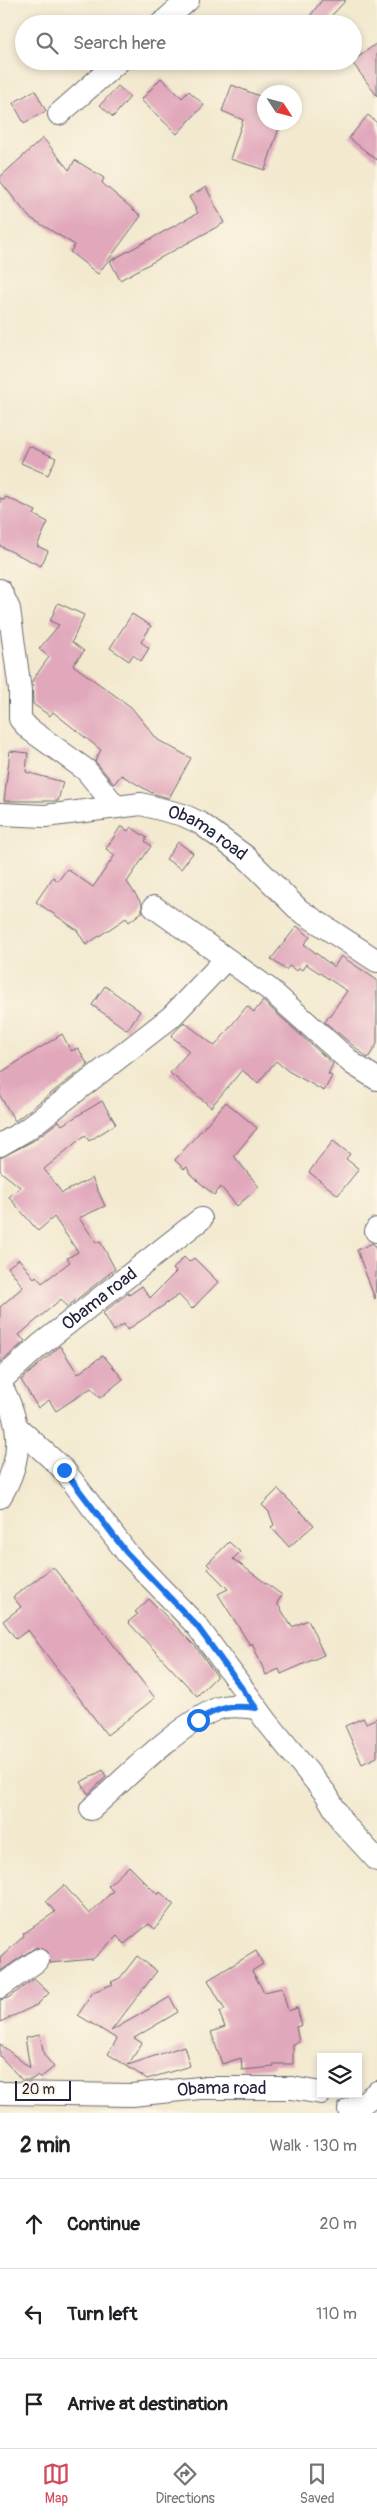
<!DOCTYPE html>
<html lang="en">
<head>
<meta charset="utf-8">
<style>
  body { margin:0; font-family:Pangolin,sans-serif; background:#f6f6f6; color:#202124 }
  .controls { position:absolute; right:15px; bottom:15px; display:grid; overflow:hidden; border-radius:0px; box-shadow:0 2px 8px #0003 }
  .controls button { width:45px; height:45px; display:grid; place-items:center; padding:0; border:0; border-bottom:1px solid #e0e0e0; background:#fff; color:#202124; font:25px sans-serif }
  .compass { position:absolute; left:257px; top:85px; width:45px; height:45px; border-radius:50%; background:#fff; box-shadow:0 2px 8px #0003; rotate:126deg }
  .scale { position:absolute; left:15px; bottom:12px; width:56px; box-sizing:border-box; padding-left:5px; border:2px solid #22223b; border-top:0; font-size:14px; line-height:18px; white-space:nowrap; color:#22223b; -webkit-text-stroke:4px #fcf5e5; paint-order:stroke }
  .stop { position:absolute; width:15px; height:15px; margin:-11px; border:4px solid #1a73e8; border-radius:50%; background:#fff }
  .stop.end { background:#1a73e8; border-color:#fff; box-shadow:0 1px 5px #0008 }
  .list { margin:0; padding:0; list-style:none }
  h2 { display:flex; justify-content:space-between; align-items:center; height:65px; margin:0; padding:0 20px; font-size:21px }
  h2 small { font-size:16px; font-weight:400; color:#757577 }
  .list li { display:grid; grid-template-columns:32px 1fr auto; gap:15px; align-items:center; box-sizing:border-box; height:90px; padding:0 20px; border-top:1px solid #e0e0e0 }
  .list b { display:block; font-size:19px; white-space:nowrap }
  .list em { font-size:16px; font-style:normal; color:#757577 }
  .icon { flex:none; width:28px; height:28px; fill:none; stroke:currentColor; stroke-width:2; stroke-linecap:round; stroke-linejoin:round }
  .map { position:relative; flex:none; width:377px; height:2113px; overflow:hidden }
  .search { position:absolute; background:#fff; box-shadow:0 2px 8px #0003; left:15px; right:15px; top:15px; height:55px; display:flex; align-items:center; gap:12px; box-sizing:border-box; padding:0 18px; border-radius:28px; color:#757577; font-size:19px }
  .sheet { height:335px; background:#fff }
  nav { display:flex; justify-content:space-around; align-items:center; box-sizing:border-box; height:70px; border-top:1px solid #e0e0e0; background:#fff; font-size:14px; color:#757577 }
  nav a { display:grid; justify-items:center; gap:2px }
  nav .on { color:#d1495b }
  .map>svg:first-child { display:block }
  .building { fill:#e1a8bc }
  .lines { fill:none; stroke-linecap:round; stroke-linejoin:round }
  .minor-casing { stroke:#6b686f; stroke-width:24 }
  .minor { stroke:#fff; stroke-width:22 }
  .route { stroke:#1a73e8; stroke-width:6 }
  .labels { text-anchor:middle; stroke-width:5; stroke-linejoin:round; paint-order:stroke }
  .street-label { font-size:18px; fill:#22223b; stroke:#fcf5e5 }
</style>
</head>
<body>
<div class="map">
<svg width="377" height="2113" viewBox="0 0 377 2113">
  <rect width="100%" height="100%" fill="#fcf5e5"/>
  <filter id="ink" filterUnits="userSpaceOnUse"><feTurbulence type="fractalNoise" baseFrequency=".02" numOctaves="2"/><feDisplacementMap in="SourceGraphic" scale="10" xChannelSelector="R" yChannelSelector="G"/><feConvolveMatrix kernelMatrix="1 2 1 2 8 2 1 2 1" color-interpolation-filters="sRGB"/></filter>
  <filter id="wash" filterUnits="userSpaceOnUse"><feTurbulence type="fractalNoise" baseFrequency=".0096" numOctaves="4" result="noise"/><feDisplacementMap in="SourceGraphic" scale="20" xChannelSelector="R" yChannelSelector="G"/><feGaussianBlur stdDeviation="1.12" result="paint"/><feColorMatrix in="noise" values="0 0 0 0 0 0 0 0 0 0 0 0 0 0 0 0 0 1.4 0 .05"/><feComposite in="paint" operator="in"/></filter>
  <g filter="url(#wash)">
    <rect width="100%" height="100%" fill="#f2e9cf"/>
    <g id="blocks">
      <path class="building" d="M322,0H346L324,24H304Z
        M377,43V96L352,62Z
        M161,78L182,98L189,91L204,105L177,134L141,100Z
        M232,85L264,98V122H281L265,170L230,159L243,120L222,111Z
        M118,86L130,97L113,117L100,105Z
        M35,90L46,111L24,123L13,103Z
        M368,115L377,123V160L349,138Z
        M43,138L69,170L75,160L104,178L102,183L141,216L98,274L70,252L75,245L29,217L0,181V177Z
        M206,187L224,223L120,280L110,261L198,213L189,197Z
        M29,446L56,458L48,475L21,463Z
        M6,497L36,511L34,515L48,522L37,546L48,551L41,566L0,546V498L4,500Z
        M58,603L84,615L72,642L84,651L73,665L131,707L158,740L191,758L169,798L154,794L121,775L114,784L95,761L101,750L53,712L50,716L33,704L32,681L49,657L39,649L59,625L50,621Z
        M132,614L151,626L141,642L149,648L141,661L133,655L129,661L110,648Z
        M10,751L28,753L26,772L63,782L58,801H4Z
        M121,826L128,831L131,827L147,838L145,841L151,846L127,882L142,904V912L129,922L126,918L86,945L77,930L36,902L53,877L58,881L67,869L93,887L115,855L106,849Z
        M178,842L193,853L181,869L166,859Z
        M297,926L310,937L304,944L334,967L341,956L377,980V1044L368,1058L325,1022L347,991L306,964L302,970L299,968L297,971L289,966L286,970L271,959Z
        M105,986L140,1011L127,1030L92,1005Z
        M263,1001L333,1064L328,1074L332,1076L324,1091L288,1071L276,1061L258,1083L242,1070L211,1107L170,1073L189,1051L171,1036L184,1022L215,1046L247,1006L254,1012Z
        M62,1034L71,1051L78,1048L88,1065L15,1121L0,1096V1073Z
        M102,1101L116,1124L89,1141L85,1135L44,1169L62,1193L92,1178L105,1206L79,1218L96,1242L100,1241L115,1269L67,1307L61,1299L19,1335L25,1341L0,1363V1307L23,1287L8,1267L19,1259L34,1278L36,1276L42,1283L70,1262L67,1258L78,1252L54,1217L38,1231L9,1197L20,1187L0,1171V1158L33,1141L59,1121L62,1125Z
        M226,1102L257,1128L234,1156L259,1187L237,1206L221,1187L214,1195L190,1174L187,1167L184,1169L175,1160Z
        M333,1141L350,1154L346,1159L359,1169L338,1195L309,1172Z
        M373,1243L377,1252L375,1299L357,1250Z
        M184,1257L189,1262L194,1258L218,1282L192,1309L179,1295L127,1330L124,1324L114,1331L103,1313L128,1293L129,1295L142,1286L150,1298L176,1272L173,1269Z
        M60,1346L78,1374L103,1355L123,1379L100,1398L91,1388L56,1411L49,1400L38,1408L21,1380Z
        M278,1489L314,1525L289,1547L271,1527L274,1525L269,1512L262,1505Z
        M229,1542L240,1552L233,1559L282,1595L277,1603L292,1627L308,1620L324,1655L281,1674L279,1669L266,1675L252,1643L250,1645L218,1594L228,1589L208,1569L210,1567L207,1564Z
        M53,1567L155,1698L107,1735L28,1630L16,1639L3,1621L21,1607L13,1597Z
        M149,1599L196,1647L217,1676L197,1696L128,1622L138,1614L135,1612Z
        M363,1718L366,1723L377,1718V1757L362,1764L345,1726Z
        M103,1770L106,1777L88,1794L81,1782Z
        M129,1866L158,1895L160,1892L174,1904L155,1929L149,1924L124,1944L117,1936L93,1959L50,1963L48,1952L36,1947L0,1971V1958L24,1936L23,1934L55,1912L46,1901L64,1885L89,1914L113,1891L108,1886Z
        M256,1951L263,1964L252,1971L264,1992L282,1988L288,2011L297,2008L302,2025L296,2027L299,2042L293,2044V2064H274V2067L242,2070L241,2058L222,2064L211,2032L225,2027L219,2012L225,2010L208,1980Z
        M137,1956L157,1971L111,2031L170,1997L178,2012L134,2038L142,2043L128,2065L184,2046L190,2066L147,2079L108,2054L117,2039L78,2015L93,1992L113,1984L111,1982L120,1978Z
        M34,1979L49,1993L37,2005L0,2022V2000L8,1998Z
        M40,2035L44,2055L54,2067L40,2078L38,2075L31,2080H22L0,2056V2044L30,2068L25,2038Z"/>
    </g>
  </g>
  <g filter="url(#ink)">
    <use href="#blocks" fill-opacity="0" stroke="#6b686f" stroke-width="1"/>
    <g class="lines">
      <g class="minor-casing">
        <g id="minor">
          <path d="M161,24L188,0"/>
          <path d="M59,114L119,61"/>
          <path d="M0,590L9,609L20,690V719L29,729L86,770L116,807"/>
          <path id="s1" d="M0,814L45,816L141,804L183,815L200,823L245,856L299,910L377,961"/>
          <path d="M154,907L269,989L353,1064L377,1079"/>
          <path d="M0,1145L26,1130L171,1017L226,959"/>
          <path d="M376,1231L377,1229"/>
          <path id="s2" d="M0,1381L40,1345L201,1219"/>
          <path d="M0,1384C22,1423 24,1458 0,1497"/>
          <path d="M17,1427L64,1470L127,1553L197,1626L268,1723L326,1794L343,1823L377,1860"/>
          <path d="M91,1809C126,1778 172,1730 214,1710C227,1704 243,1706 256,1708"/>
          <path d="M0,1987L38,1960"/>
          <path id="s3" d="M0,2093L132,2095L200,2088H292L321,2093"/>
          <path d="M349,2110L362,2104L377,2092"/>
        </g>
      </g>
      <use href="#minor" class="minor"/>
    </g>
  </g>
  <g class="lines" filter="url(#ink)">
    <path class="route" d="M64,1470L126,1552L197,1626L256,1708C232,1705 219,1707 198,1720"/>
  </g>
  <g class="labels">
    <g class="street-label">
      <text dy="6" stroke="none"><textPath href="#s1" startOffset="215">Obama road</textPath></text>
      <text dy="6" stroke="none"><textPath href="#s2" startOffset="129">Obama road</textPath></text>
      <text dy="6" stroke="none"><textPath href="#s3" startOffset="222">Obama road</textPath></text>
    </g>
  </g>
</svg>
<div class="controls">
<button><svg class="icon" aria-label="layers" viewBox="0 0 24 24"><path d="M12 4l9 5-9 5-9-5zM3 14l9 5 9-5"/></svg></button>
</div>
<svg class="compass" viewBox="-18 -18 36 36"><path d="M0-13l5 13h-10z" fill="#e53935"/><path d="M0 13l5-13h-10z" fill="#757577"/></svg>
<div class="scale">20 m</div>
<div class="stop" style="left:198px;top:1720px"></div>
<div class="stop end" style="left:64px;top:1470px"></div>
<div class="search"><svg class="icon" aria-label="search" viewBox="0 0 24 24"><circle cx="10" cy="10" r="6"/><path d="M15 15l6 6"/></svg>Search here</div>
</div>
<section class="sheet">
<h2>2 min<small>Walk · 130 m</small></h2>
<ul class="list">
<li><svg class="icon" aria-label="ahead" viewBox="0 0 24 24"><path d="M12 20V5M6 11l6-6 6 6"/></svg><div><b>Continue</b></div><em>20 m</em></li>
<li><svg class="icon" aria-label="left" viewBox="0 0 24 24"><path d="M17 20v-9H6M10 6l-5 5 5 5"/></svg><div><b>Turn left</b></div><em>110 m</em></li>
<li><svg class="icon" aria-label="arrive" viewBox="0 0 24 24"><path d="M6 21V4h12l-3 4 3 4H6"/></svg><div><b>Arrive at destination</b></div></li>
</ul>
</section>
<nav>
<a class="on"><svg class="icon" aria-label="map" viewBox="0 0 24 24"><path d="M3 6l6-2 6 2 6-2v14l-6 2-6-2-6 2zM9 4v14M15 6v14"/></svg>Map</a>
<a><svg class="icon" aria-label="directions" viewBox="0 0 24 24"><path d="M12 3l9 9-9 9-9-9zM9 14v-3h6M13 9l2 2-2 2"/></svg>Directions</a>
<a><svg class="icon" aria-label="saved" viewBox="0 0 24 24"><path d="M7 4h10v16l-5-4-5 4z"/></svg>Saved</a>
</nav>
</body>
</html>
